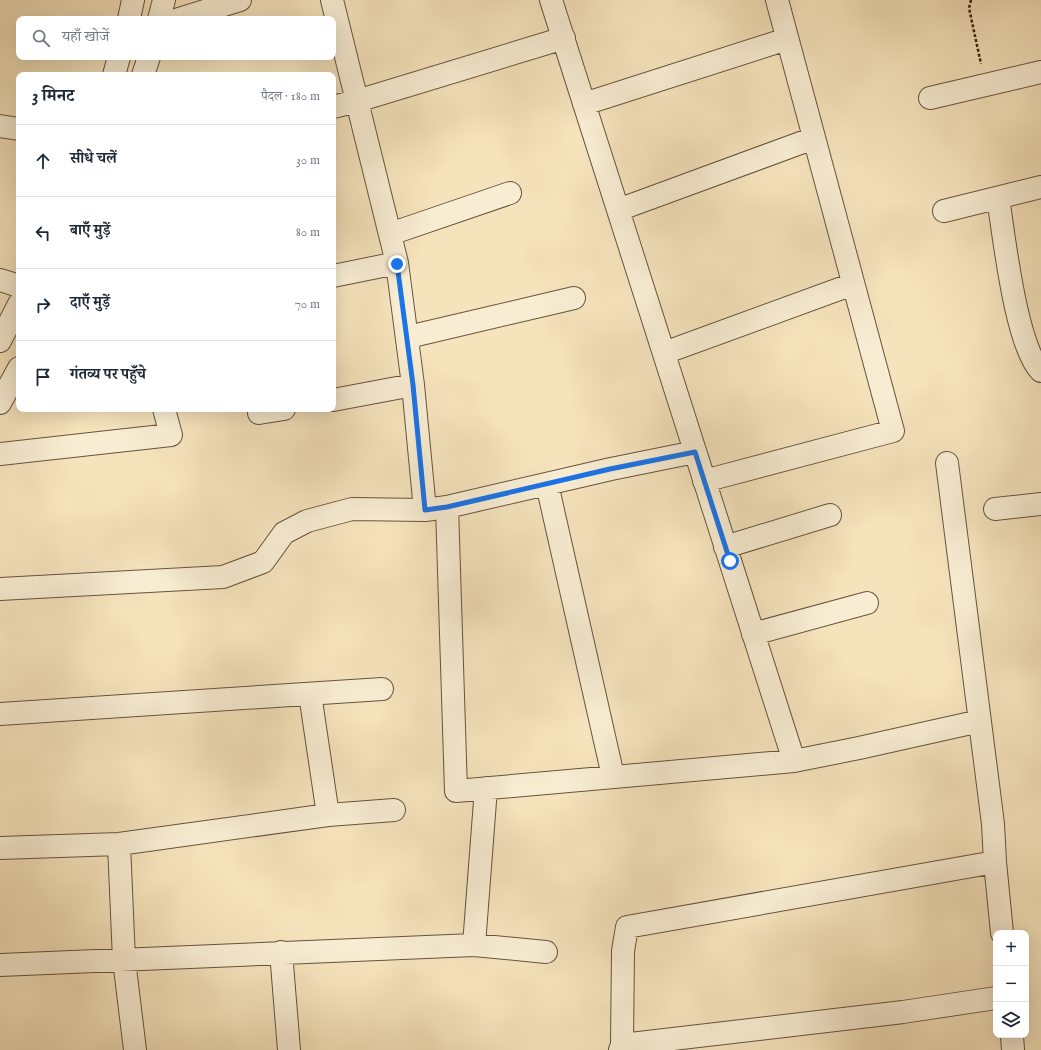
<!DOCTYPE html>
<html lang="hi">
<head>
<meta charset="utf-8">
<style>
  body { margin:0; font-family:"IM FELL English","Noto Serif Devanagari",serif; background:#f6f6f7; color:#1f2937 }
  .controls { position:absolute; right:12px; bottom:12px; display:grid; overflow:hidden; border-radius:8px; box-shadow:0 4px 16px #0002 }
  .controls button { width:36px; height:36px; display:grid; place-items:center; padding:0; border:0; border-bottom:1px solid #e0e1e3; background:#fff; color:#1f2937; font:20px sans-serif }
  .stop { position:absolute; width:12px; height:12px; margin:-9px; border:3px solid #1a73e8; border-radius:50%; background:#fff }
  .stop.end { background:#1a73e8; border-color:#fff; box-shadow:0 1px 4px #0008 }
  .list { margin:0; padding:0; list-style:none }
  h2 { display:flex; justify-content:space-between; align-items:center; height:52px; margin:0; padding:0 16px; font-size:17px }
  h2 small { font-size:13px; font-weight:400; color:#747a83 }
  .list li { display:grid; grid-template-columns:26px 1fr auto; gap:12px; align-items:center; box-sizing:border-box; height:72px; padding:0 16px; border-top:1px solid #e0e1e3 }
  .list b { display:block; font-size:15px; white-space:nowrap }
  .list em { font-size:13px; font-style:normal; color:#747a83 }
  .icon { flex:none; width:22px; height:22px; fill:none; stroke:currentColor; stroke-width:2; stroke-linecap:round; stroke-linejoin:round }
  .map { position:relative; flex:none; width:1041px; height:1050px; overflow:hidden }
  .search { position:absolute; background:#fff; box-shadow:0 4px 16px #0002; left:16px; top:16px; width:320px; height:44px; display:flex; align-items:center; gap:10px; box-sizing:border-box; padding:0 14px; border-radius:8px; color:#747a83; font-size:15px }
  .panel { position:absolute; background:#fff; box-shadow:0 4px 16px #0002; left:16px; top:72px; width:320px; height:340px; border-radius:8px }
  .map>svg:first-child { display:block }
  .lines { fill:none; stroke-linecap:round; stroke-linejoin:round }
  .minor-casing { stroke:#66533e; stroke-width:24 }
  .path { stroke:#372314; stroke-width:2.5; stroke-dasharray:3 2; stroke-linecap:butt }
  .minor { stroke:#f8edd3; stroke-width:22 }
  .route { stroke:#1a73e8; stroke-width:5 }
</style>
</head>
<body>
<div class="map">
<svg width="1041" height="1050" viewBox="0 0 1041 1050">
  <rect width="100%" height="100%" fill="#f5e3bc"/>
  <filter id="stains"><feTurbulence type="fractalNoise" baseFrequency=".005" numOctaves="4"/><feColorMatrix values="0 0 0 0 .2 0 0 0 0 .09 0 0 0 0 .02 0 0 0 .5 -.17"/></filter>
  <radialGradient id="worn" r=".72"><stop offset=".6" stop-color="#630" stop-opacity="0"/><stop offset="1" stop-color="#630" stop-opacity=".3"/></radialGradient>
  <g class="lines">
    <g class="minor-casing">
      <path id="minor" d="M332,0L397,263L413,385L425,510
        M551,0L794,761
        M129,19L133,0
        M159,19L164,0
        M179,19L240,0
        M114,75L119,57
        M143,75L149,57
        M930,98L1041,72
        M584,104L787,39
        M333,107L357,101L564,38
        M0,126L19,129
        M998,198C1004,236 1016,347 1041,371
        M618,210L814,138
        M944,211L1041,187
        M390,234L510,193
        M333,276L397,263
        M0,280L19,286
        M408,337L574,298
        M0,341L19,304
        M664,353L853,284
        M333,400L413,385
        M0,403L19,368
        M259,413L284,409
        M0,454L171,435L164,409
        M947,463L993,824L995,862L1002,933
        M704,481L893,431L777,0
        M547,484L613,776
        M447,507L456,791L794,761L859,748L980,721
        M995,509L1041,504
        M725,547L830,515
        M0,589L223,577L263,562L284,533L307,521L352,509L425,510L447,507L611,469L695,452
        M753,634L867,603
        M310,694L328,815
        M0,714L382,689
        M119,844L124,960L135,1050
        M0,848L119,844L328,815L394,810
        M474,945L486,788
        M281,952L289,1050
        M0,965L474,945L546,952
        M1012,1035L1013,1050
        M622,1045L903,1012L996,998
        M620,1050L622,1045L623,951L627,927L995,862"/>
    </g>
    <path class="path" d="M971,0L969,8L981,64"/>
    <use href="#minor" class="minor"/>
  </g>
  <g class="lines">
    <path class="route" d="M397,264L413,385L425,510L447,507L610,469L695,452L730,561"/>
  </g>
  <rect width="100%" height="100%" filter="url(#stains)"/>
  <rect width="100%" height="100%" fill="url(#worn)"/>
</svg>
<div class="controls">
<button>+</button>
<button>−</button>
<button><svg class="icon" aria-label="layers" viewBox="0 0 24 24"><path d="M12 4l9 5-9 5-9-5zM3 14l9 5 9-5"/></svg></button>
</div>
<div class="stop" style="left:730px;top:561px"></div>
<div class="stop end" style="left:397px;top:264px"></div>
<div class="search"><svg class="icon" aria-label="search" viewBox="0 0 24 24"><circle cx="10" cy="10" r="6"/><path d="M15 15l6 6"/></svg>यहाँ खोजें</div>
<section class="panel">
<h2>3 मिनट<small>पैदल · 180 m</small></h2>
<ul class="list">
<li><svg class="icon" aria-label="ahead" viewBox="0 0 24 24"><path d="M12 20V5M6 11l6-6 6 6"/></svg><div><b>सीधे चलें</b></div><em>30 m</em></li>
<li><svg class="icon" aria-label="left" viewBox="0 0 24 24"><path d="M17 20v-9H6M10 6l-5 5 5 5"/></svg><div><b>बाएँ मुड़ें</b></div><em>80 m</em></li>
<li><svg class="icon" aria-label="right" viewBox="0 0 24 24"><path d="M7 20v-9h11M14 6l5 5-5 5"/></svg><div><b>दाएँ मुड़ें</b></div><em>70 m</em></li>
<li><svg class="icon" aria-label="arrive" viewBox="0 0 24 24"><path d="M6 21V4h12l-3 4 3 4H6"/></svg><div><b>गंतव्य पर पहुँचे</b></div></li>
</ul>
</section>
</div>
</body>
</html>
